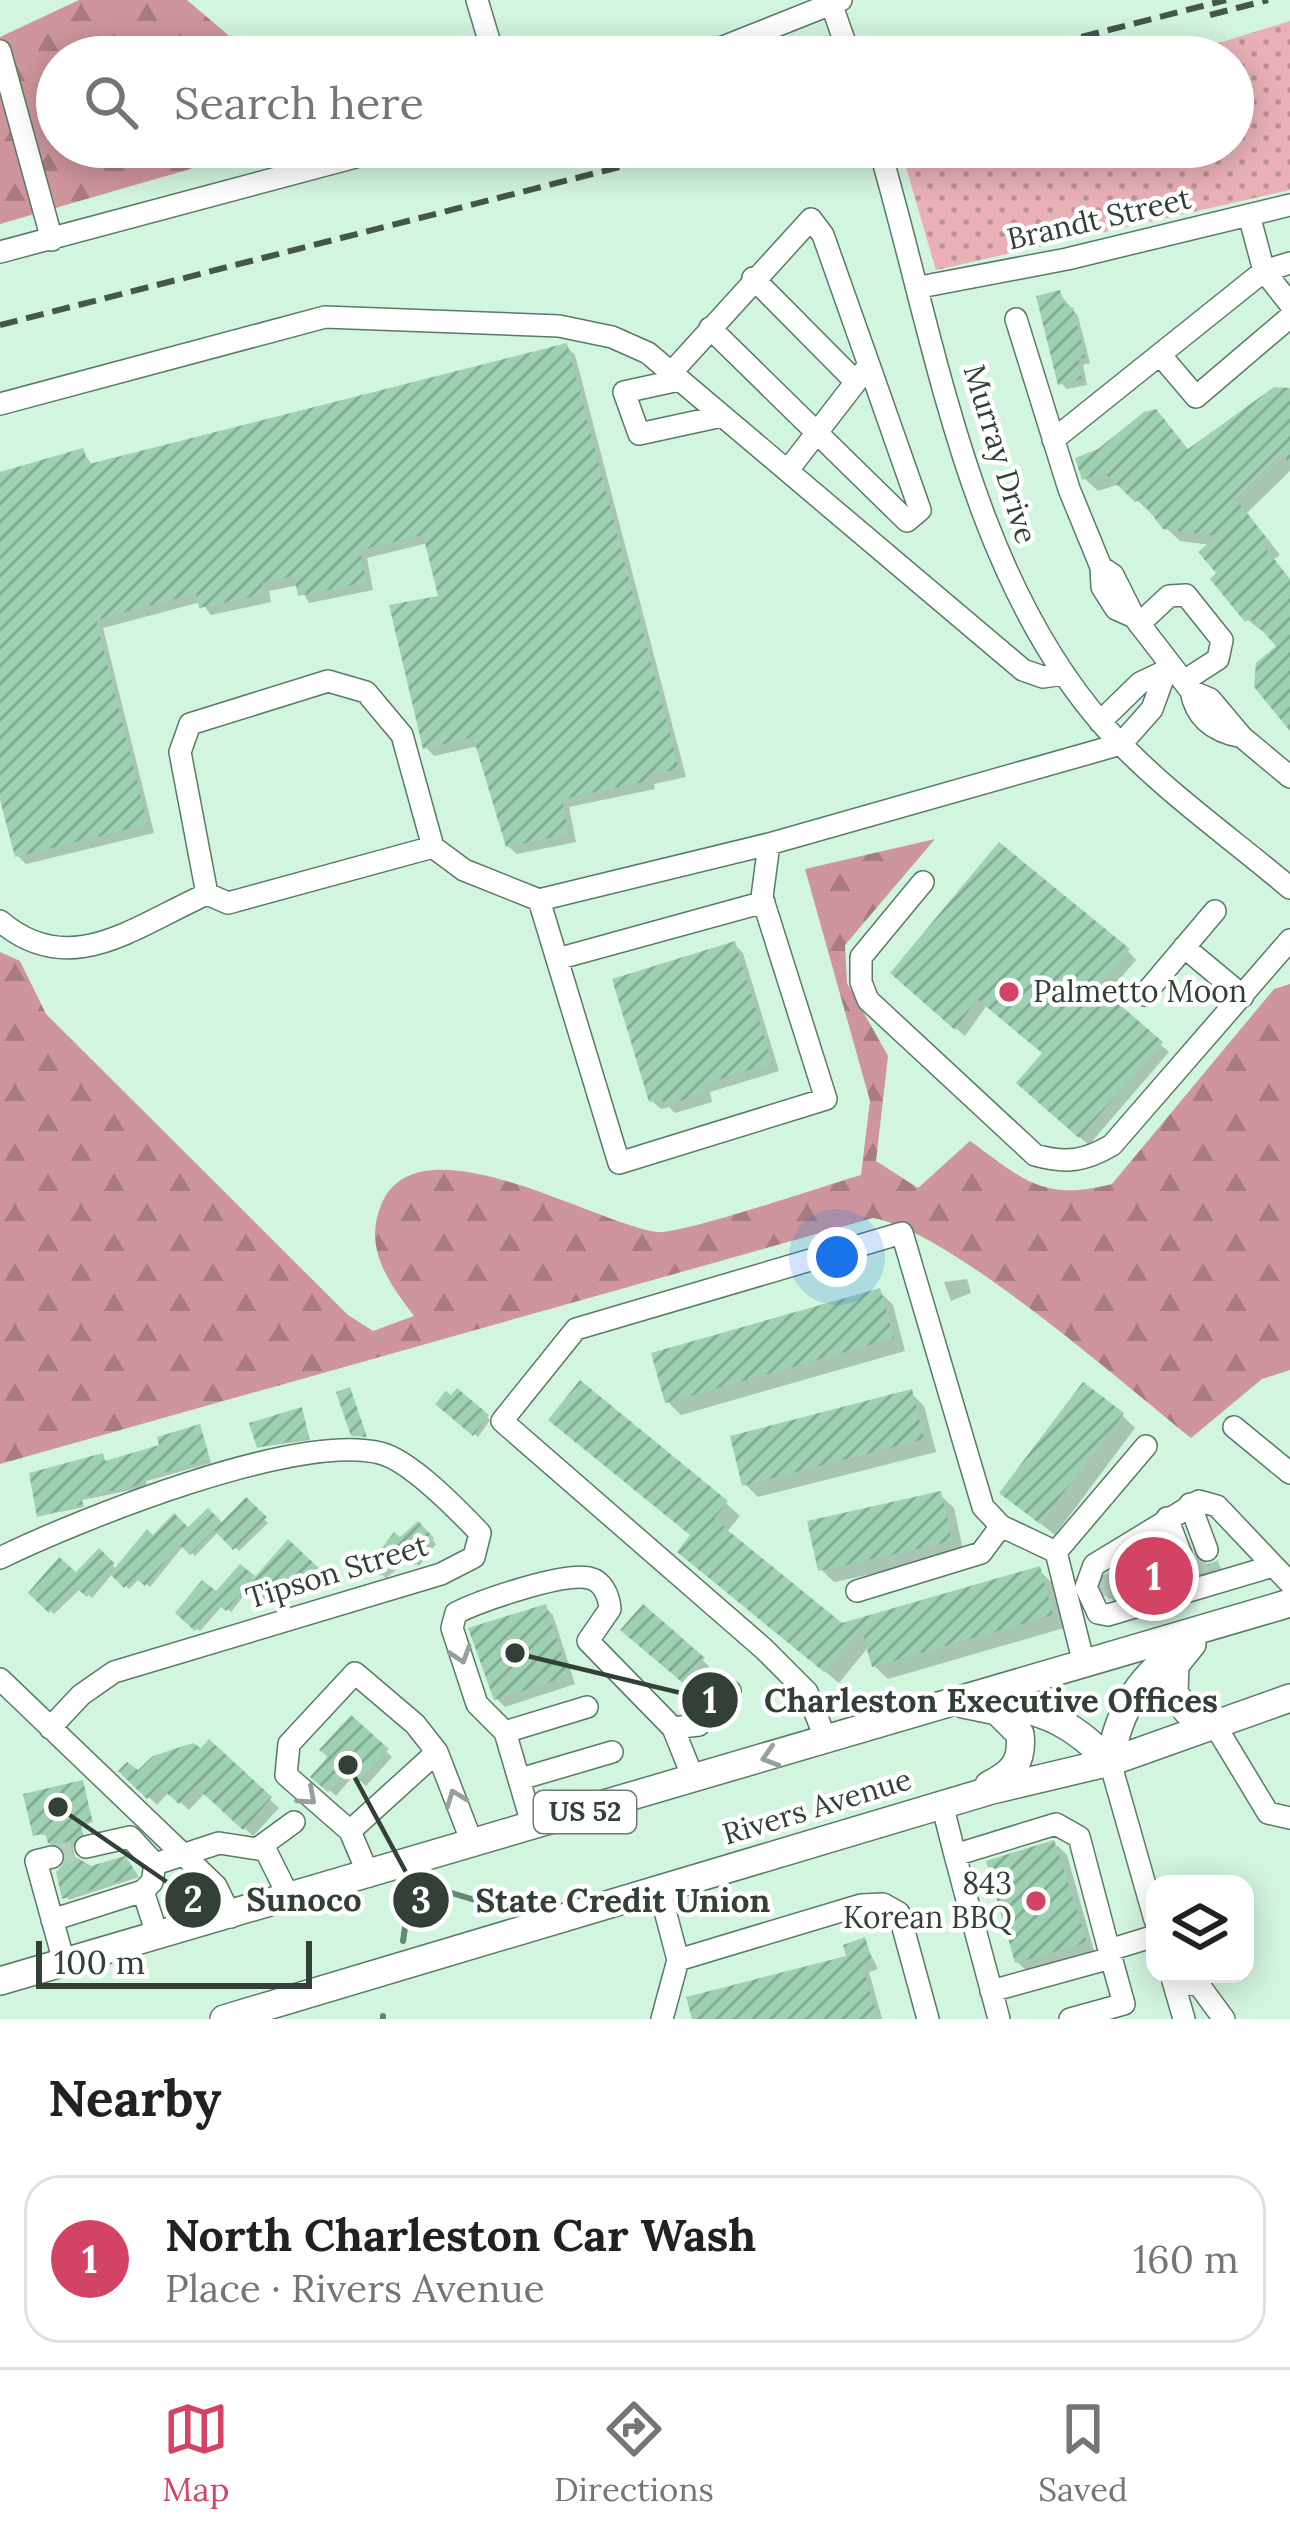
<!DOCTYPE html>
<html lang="en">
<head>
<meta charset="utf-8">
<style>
  body { margin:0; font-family:Lora,serif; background:#f6f6f6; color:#202124 }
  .controls { position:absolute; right:36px; bottom:36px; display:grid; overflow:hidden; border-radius:24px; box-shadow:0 6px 30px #0003 }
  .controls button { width:108px; height:108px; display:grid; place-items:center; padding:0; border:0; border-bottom:3px solid #e0e0e0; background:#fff; color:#202124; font:60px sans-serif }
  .scale { position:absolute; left:36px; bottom:30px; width:276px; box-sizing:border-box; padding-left:12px; border:6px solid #324037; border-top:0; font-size:33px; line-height:42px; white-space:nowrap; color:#324037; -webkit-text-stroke:9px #fff; paint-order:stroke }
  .you { position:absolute; left:837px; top:1257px; width:42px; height:42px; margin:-30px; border:9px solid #fff; border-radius:50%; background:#1a73e8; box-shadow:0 0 0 18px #1a73e833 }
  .badge { display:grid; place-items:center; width:78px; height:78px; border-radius:50%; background:#d34364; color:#fff; font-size:39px; font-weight:700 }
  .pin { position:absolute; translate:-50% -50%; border:6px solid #fff; box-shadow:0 3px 12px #0006 }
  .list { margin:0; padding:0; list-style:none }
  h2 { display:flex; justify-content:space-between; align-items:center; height:156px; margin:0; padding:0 48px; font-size:51px }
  h2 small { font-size:39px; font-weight:400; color:#757577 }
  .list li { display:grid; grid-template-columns:78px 1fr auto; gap:36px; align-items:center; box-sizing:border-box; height:168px; margin:0 24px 24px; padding:0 24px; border:3px solid #e0e0e0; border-radius:36px }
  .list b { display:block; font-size:45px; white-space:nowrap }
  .list p { margin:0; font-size:39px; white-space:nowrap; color:#757577 }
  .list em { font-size:39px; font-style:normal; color:#757577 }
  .icon { flex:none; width:66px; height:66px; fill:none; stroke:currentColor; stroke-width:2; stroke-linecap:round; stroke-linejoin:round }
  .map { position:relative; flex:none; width:1290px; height:2019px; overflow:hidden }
  .search { position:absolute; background:#fff; box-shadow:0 6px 30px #0003; left:36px; right:36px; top:36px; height:132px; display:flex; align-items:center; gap:30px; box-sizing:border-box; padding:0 42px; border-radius:66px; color:#757577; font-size:45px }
  .sheet { height:348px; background:#fff }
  nav { display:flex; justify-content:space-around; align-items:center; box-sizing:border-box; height:168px; border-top:3px solid #e0e0e0; background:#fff; font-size:33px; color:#757577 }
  nav a { display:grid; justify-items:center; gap:6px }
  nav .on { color:#d34364 }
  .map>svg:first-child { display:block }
  .grass { fill:url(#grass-dots) }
  .forest { fill:url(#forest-firs) }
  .shadow { fill:#0003 }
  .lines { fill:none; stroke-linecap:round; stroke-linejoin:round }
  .stream { stroke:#618870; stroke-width:6 }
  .building { fill:url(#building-hatch) }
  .minor-tunnel { stroke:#b2d1bd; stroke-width:21; stroke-dasharray:21 10; stroke-linecap:butt }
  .minor-casing { stroke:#5a7a66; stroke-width:24 }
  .major-casing { stroke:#5a7a66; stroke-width:30 }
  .minor { stroke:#fff; stroke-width:21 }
  .major { stroke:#fff; stroke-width:27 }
  .rail { stroke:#45564b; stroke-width:6; stroke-dasharray:18 9; stroke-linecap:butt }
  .oneway { stroke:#98a09b }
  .poi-dot { fill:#d34364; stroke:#fff; stroke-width:4.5 }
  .labels { text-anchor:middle; stroke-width:9; stroke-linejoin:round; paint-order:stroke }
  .shield { fill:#fff; stroke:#707973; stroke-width:3 }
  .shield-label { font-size:27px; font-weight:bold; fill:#324037 }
  .street-label { font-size:30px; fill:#324037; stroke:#fff }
  .poi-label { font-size:30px; fill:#324037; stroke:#fff; text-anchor:start }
  .leader { fill:none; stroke:#324037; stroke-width:4.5 }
  .callout-dot { fill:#324037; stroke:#fff; stroke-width:4.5 }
  .mark-label { font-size:36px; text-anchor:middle; font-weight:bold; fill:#fff }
  .callout-label { font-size:33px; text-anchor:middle; font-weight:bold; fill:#324037; stroke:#fff; stroke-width:9; stroke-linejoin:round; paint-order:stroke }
</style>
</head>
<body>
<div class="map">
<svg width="1290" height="2019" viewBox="0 0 1290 2019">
  <defs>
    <pattern id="grass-dots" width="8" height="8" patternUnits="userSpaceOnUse" patternTransform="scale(3)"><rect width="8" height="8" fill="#e9b1b7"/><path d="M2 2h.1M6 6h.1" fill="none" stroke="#bd9196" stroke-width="1.8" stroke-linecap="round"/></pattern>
    <pattern id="forest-firs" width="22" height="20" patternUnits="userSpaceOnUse" patternTransform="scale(3)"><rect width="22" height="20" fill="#ce959c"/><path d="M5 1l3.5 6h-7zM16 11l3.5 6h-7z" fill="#a87b80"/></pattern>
    <pattern id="building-hatch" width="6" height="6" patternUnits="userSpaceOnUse" patternTransform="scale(3)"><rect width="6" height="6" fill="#9ed1b2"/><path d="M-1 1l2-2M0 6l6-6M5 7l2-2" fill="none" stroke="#81ab92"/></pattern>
  </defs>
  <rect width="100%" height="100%" fill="#d2f5df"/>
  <path class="grass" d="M1290,21V190L936,270L900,147H1233V57H1173Z"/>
  <path class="forest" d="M79,0H187L254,57H57V147H266L0,224V37Z
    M935,839L845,945L847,983L888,1056L876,1161L918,1188L970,1141C1024,1180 1043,1202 1112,1184L1274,989L1290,984V1370L1262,1379L1191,1438C1122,1383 950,1231 873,1218L0,1464V952L20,961L46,1014L348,1315L373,1331L414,1316C390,1284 364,1250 380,1208C413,1113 595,1224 657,1232C680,1235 827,1185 861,1175L870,1101L805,869Z"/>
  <path class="shadow" d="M1059,293L1078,316L1090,363L1083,365L1087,385L1067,389L1061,383Z
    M566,346L575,355L686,777L654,784L655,789L569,807L576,842L517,854L508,846L478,746L434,756L426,747L442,598L428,543L367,558L373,590L309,603L299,585L269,591L271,602L211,615L201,602L103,628L154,833L26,864L17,855L0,788V483L82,451L93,466Z
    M1290,391V471L1247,513L1280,555L1274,559L1290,583V727L1281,646L1248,620L1211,545L1180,541L1120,484L1098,491L1084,478L1079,459L1189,452Z
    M735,945L743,953L779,1071L710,1092L712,1102L675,1113L669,1107L661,1109L652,1101Z
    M1128,951L1136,960L1105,996L1169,1052L1089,1145L1028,1092L1045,1053L987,1005L965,1036L902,981Z
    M967,1279L971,1293L951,1301L944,1282Z
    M879,1291L893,1305L905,1351L681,1415L667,1401Z
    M457,1392L490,1420L478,1437L439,1404Z
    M911,1393L924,1406L936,1452L758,1497L745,1484Z
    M301,1410L310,1440L260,1447Z
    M1122,1415L1135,1428L1055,1535L1003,1493Z
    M199,1428L211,1463L146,1481L147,1486L136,1489L82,1500L84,1507L40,1516L102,1457L106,1464L163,1447Z
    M940,1495L954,1508L964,1554L834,1582L821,1569Z
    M246,1502L268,1523L239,1551L219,1531L195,1556L184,1545L150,1587L140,1578L129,1589L113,1573L92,1598L81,1588L54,1614L32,1593L76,1576L99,1552L117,1570L154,1539L222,1526Z
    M726,1503L740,1516L726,1533L841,1626L1039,1570L1052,1583L1064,1628L888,1679L874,1666L869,1646L839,1683L681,1552Z
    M418,1525L436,1544L419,1566L410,1559L386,1578L373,1565Z
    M289,1543L323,1577L308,1594L294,1582L275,1605L252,1585L231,1612L223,1605L200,1631L179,1612L217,1595L240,1568L255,1581Z
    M1217,1563L1224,1572L1117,1604L1111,1598Z
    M545,1607L553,1615L575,1684L505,1707L496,1698Z
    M643,1608L709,1666L691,1687L624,1629Z
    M351,1719L392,1757L366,1786L354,1775L336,1796L315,1776Z
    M209,1744L279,1808L253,1836L205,1793L189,1810L169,1792L157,1805L122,1771L138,1774L202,1752Z
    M82,1783L93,1822L81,1826L84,1836L73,1848L76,1861L91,1869L124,1860L139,1877L68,1900L69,1853L48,1835L36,1834Z
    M1058,1846L1067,1855L1094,1951L1026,1970L1017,1962L990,1863Z
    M864,1941L878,1969L869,1972L882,2019H695L850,1958Z"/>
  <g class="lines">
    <path class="stream" d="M403,1941L407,1914L419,1895L445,1891L498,1907
      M383,2016V2019"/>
  </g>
  <path class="building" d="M1060,290L1066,308L1073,307L1085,357L1078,359L1082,379L1058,385L1036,296Z
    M567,343L679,769L647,775L648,781L562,799L569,834L506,847L473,737L423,749L389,605L438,596L423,535L360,550L366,582L298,596L294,576L262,583L264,594L199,608L196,593L96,620L148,824L15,857L0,800V472L83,448L89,464Z
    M1274,387L1290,388V465L1281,454L1236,499L1269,541L1263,545L1290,579V731L1254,687L1256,663L1276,646L1251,618L1245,622L1210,579L1216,573L1198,552L1217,536L1163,529L1140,499L1135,502L1104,472L1082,480L1075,458L1098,449L1144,412L1156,409L1188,449Z
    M999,842L1130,949L1098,986L1163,1042L1079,1138L1016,1083L1042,1053L977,999L955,1030L890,973Z
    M735,941L772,1063L703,1084L705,1093L664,1106L662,1099L649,1102L612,979Z
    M880,1288L894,1338L665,1403L651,1353Z
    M580,1380L728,1501L714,1519L842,1623L1040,1566L1053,1615L872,1667L861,1628L824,1672L677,1552L690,1535L548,1420Z
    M1083,1382L1124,1413L1040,1524L999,1493Z
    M350,1387L367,1437L351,1436L336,1392Z
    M457,1388L489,1415L473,1436L435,1404L446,1391L451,1395Z
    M912,1389L924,1439L742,1486L730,1436Z
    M302,1407L309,1437L257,1448L249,1423Z
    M200,1424L210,1459L144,1478L145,1482L131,1487L81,1497L83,1504L37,1517L29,1473L103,1453L105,1461L159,1445L157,1437Z
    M941,1491L952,1541L818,1571L807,1521Z
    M246,1497L267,1517L233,1550L214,1530Z
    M208,1508L222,1522L190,1555L179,1544L145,1586L134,1577L124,1588L110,1574L147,1529L153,1535L174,1513L188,1527Z
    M418,1521L434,1538L415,1565L405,1557L381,1576L369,1565L394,1532L400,1537Z
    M288,1539L322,1571L303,1593L289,1581L270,1604L248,1585Z
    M99,1548L115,1564L87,1597L75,1587L49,1613L28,1593L59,1557L76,1572Z
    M1167,1560L1181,1572L1196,1560L1206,1565L1218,1560L1220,1566L1108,1599L1102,1586L1106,1575Z
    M240,1564L255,1576L226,1611L218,1605L195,1631L175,1613L202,1580L216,1591Z
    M546,1604L568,1676L494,1700L468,1628Z
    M643,1604L705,1658L683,1683L620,1630Z
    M351,1715L389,1749L358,1783L346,1772L328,1792L310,1777L328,1757L319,1750Z
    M209,1739L272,1797L243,1830L195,1786L179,1804L159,1786L147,1799L118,1771L127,1762L138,1770L153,1756L193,1743L201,1748Z
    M83,1780L92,1820L80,1823L82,1833L71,1844L74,1856L91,1866L125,1856L138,1875L62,1899L56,1872L66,1862V1852L48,1843L45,1833L33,1836L23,1794Z
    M1054,1840L1087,1942L1015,1963L986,1861Z
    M865,1937L872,1960L862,1964L878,2019H692L686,1997L846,1956L843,1945Z"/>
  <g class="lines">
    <path class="minor-tunnel" d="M1193,1554L1200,1578
      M1167,1560L1173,1584
      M1129,1569L1135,1594
      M1102,1575L1108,1600
      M52,1857L86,1847"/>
    <g class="minor-casing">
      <path id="minor" d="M477,0L494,57
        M830,0L850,57
        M0,51L52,240
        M698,57L841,0
        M879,147C936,341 968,572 1105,727C1158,787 1229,836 1290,888
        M1249,215L1264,271L1290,304
        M0,252L393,147
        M753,278L856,382
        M920,287L1067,259L1290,205
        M1016,319L1069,489L1101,567L1102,587L1116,609L1134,617
        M710,328L907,521L920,510L869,365L788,470
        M1162,357L1196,397L1290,317
        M671,373L811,219L823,235L869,365
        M679,380L624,392L639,434L722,416
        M0,404L325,317L559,326L612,337L648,353L1023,670L1043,677L1063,674
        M1053,440L1264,271L1290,263
        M1101,567L1113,575L1134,617L1191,691L1210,699L1242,737L1290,777
        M1139,624L1169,596L1186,595L1222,640L1218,659L1184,681
        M1191,691C1196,720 1215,732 1242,737
        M1100,722L1140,683L1161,673
        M433,847L228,903L207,894L180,752L190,724L328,681L366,692L402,735L433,847L464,870L539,900L769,844L1121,744L1152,709L1168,665
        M923,882L861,957V982L868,1000L1035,1155C1066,1164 1085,1161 1112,1145L1290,940
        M539,900L619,1163L826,1099L762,897L769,844
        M0,921C70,981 135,926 207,894
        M1184,947L1243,996
        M557,959L764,902
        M1144,995L1215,911
        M1234,1427L1290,1473
        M1190,1504L1207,1550
        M1167,1518L1182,1557
        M1056,1552L1084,1664
        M0,1558C78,1520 296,1432 380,1453C410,1460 458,1510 480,1533L474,1557L441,1574L114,1672L81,1695L50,1728
        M1273,1566L1108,1615L1098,1613L1086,1587L1094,1565L1199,1501L1217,1506L1290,1583
        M857,1591L981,1553L1001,1526
        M0,1679L216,1886L231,1917
        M1213,1722L1268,1813L1290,1818
        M673,1728L699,1725L730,1691
        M505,1732L587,1707
        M826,1740L807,1692L764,1649L502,1421L576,1329L902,1233L983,1507L1001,1526L1056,1552L1146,1446
        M1110,1762L1155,1920
        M520,1779L612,1752
        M942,1804L955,1855L1056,1824L1079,1837L1109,1950L1155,1936
        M533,1827L505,1732L477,1704L452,1628L456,1613C480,1601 563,1572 589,1578C603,1581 609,1596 610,1609L588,1641L673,1728L694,1780
        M350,1831L437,1752
        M263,1845L290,1899
        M86,1847L130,1837L155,1864L219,1843L257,1849L294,1822
        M955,1855L999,2019
        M52,1857L36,1861L64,1962
        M369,1876L350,1831L286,1775L289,1744L355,1673L415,1724L437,1752L473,1845
        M659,1888L678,1960L861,1905L883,1904L899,1913L928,2019
        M143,1891L158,1937
        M52,1920L143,1891L152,1882L155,1864
        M1171,1974L1184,2019
        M1173,1981L1199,1985L1224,2019
        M991,1991L1111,1958
        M662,2019L678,1960
        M1070,2019L1124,2004L1109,1950"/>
    </g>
    <g class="major-casing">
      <path id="major" d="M1192,1644L1175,1665L1174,1693L1187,1711L1213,1722
        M963,1704L997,1711L1020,1734C1023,1762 1013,1773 989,1785
        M995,1705C1044,1708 1077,1727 1110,1762
        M1110,1762C1119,1705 1143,1674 1189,1641
        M0,1981L1290,1603
        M224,2019L992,1790L1110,1762L1290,1698"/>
    </g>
    <use href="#minor" class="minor"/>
    <use href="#major" class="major"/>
    <path class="rail" d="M1210,15L1268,0
      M1003,57L1226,0
      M0,325L698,147"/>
  </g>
  <defs><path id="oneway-chevron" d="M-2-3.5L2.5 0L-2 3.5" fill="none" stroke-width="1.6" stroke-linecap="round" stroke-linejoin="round" transform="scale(3)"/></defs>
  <g class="oneway">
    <use href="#oneway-chevron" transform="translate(461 1655) rotate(72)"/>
    <use href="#oneway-chevron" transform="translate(770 1757) rotate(163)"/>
    <use href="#oneway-chevron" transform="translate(308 1797) rotate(42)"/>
    <use href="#oneway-chevron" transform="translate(455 1798) rotate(-111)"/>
  </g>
  <g class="poi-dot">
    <circle cx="1009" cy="992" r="12"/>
    <circle cx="1036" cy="1901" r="12"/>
  </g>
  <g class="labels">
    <rect class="shield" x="534" y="1791" width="102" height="42" rx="9"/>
    <g class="shield-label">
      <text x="585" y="1821">US 52</text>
    </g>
    <g class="street-label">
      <text transform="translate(1099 219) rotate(-13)" y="10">Brandt Street</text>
      <text transform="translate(1000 454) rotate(73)" y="10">Murray Drive</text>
      <text transform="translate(337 1572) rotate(-17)" y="10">Tipson Street</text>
      <text transform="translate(817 1807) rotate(-17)" y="10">Rivers Avenue</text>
    </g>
    <g class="poi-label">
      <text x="1033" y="1002">Palmetto Moon</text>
      <text x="1012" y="1894" text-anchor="end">843<tspan x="1012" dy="34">Korean BBQ</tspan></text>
    </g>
  </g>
  <path class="leader" d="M515 1653L710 1700M58 1807L193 1900M348 1765L421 1900"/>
  <g class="callout-dot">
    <circle cx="515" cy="1653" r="12"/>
    <circle cx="58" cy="1807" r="12"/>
    <circle cx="348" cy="1765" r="12"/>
    <circle cx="710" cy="1700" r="30"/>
    <circle cx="193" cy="1900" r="30"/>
    <circle cx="421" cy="1900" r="30"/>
  </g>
  <g class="mark-label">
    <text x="710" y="1713">1</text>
    <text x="193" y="1912">2</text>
    <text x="421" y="1913">3</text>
  </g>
  <g class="callout-label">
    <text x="991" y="1712">Charleston Executive Offices</text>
    <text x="304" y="1911">Sunoco</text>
    <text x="623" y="1912">State Credit Union</text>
  </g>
</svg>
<div class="controls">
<button><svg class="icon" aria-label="layers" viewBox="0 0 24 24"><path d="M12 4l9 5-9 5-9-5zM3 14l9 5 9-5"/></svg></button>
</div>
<div class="scale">100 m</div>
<div class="you"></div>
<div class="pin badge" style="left:1154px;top:1576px">1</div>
<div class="search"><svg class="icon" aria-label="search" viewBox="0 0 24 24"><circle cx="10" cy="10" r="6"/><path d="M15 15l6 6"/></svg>Search here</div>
</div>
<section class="sheet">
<h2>Nearby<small></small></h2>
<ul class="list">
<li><span class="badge">1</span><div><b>North Charleston Car Wash</b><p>Place · Rivers Avenue</p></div><em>160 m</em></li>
</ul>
</section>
<nav>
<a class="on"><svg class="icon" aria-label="map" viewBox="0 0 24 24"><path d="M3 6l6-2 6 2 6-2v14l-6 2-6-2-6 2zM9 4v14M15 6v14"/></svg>Map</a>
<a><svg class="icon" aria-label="directions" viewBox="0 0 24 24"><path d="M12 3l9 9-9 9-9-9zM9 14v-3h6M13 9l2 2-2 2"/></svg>Directions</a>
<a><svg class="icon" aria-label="saved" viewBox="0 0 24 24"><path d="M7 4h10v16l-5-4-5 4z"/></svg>Saved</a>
</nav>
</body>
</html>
